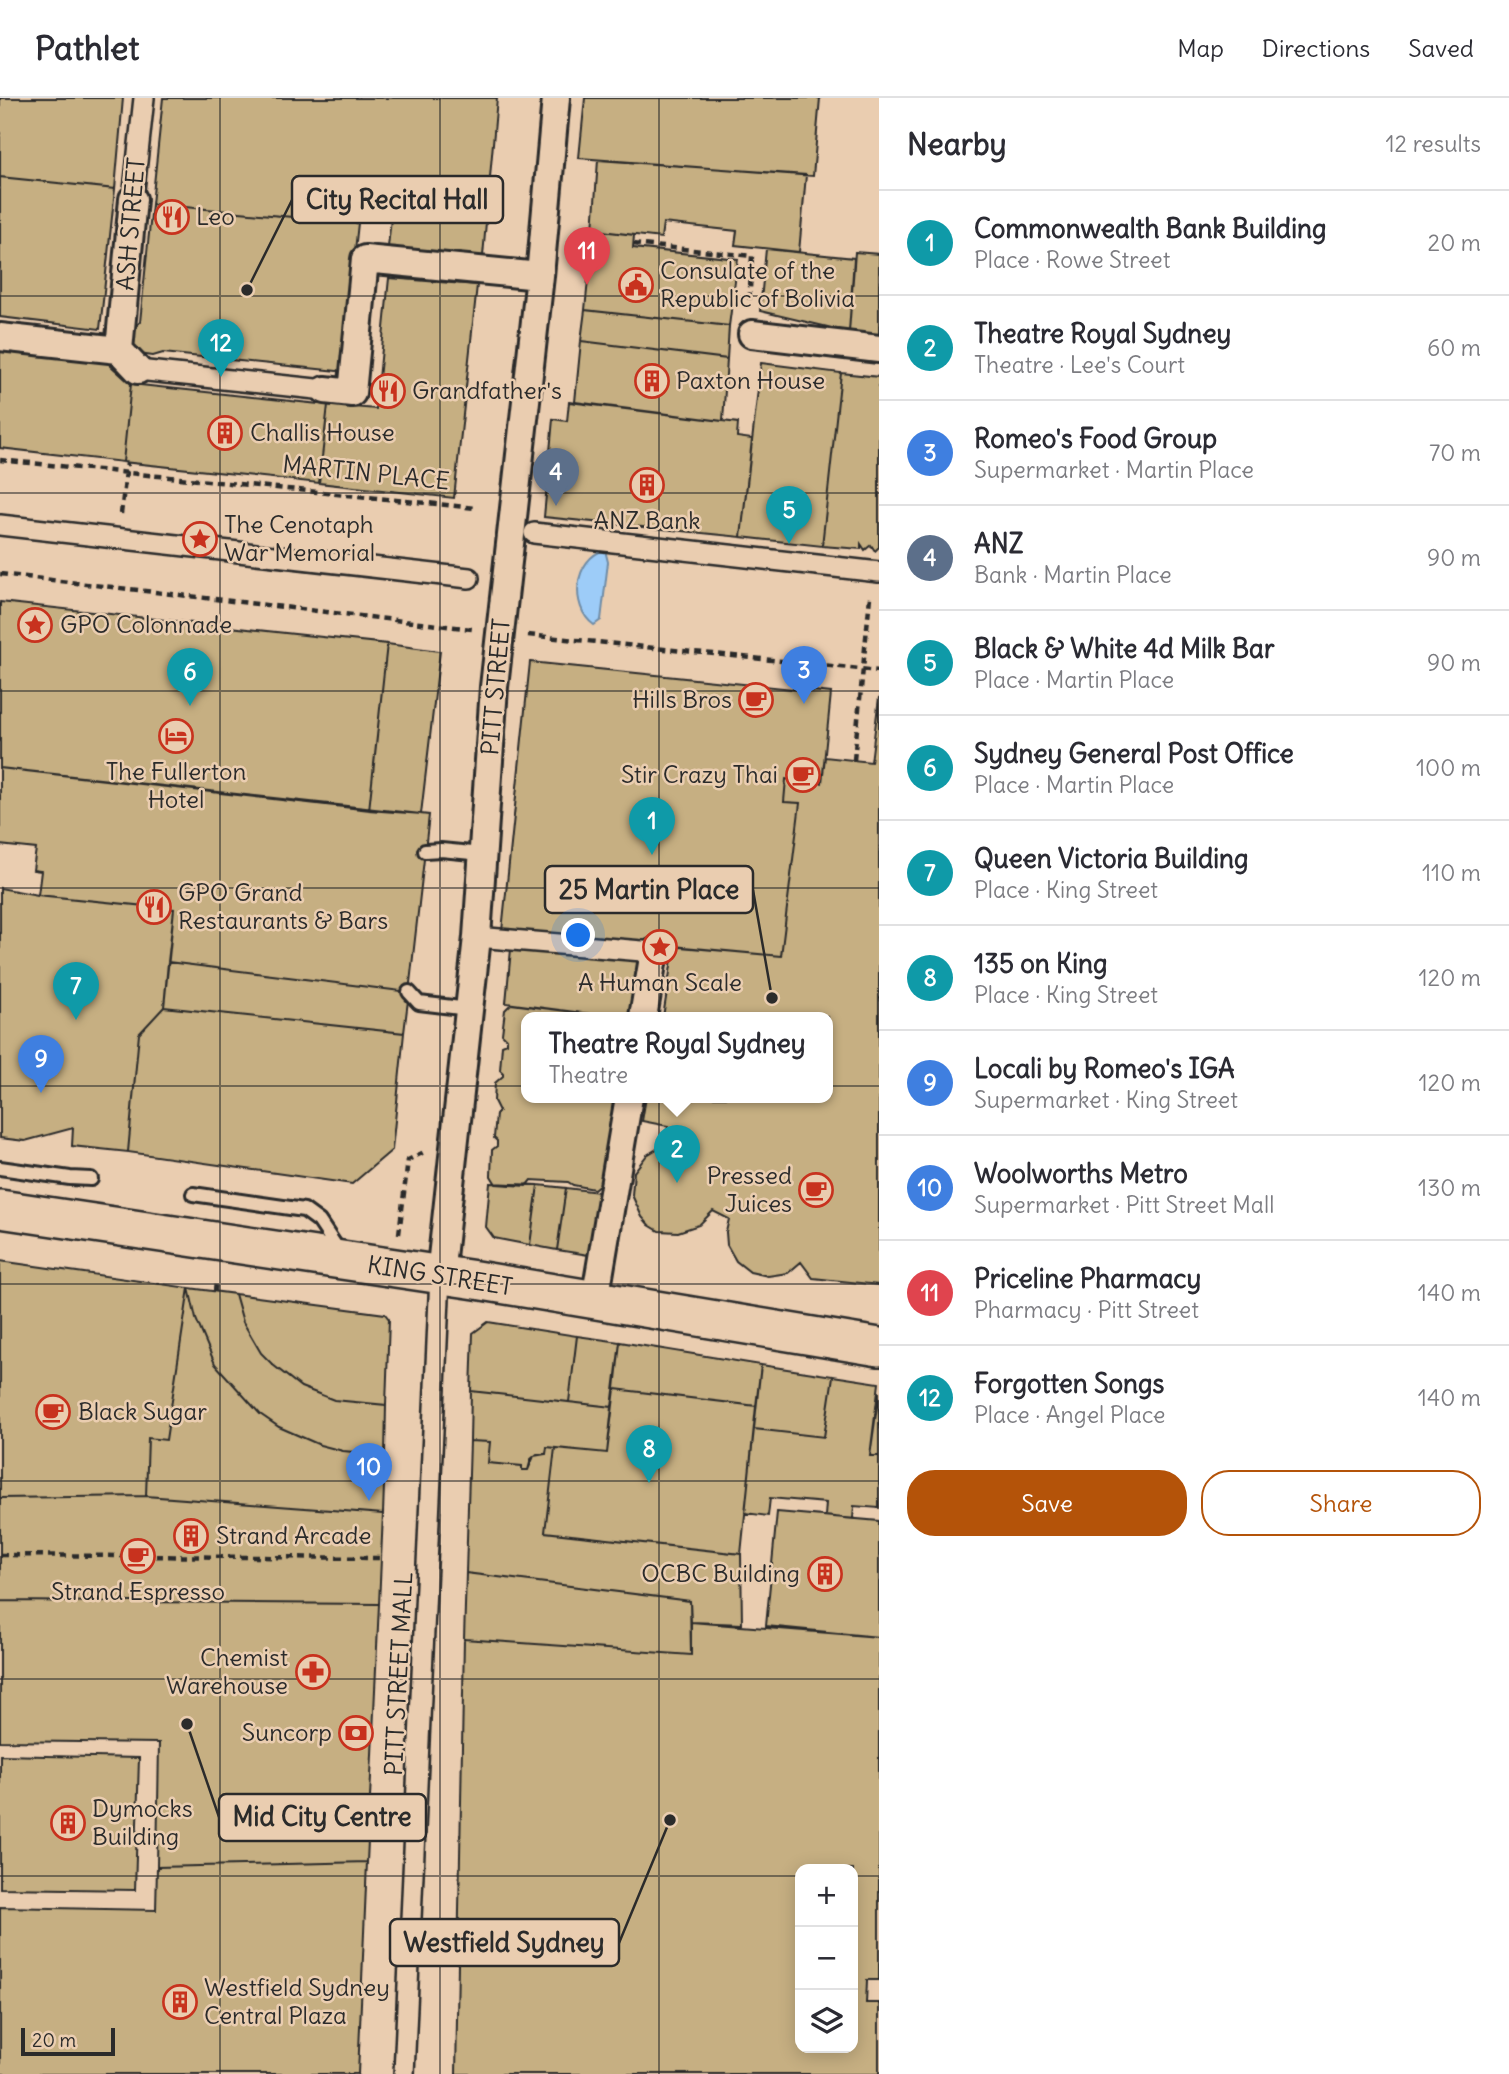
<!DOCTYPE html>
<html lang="en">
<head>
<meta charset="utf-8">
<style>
  body { margin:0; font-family:Delius,sans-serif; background:#f2f2f3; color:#2b2b33 }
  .controls { position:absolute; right:21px; bottom:21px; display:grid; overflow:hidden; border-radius:14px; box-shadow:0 4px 18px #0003 }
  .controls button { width:63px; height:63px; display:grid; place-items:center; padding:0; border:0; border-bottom:2px solid #e1e1e2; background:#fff; color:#2b2b33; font:35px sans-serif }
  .scale { position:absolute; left:21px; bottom:18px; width:94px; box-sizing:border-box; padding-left:7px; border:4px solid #2b2b2b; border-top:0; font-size:19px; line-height:24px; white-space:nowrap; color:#2b2b2b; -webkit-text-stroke:5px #eacdb0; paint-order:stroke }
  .you { position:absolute; left:579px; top:838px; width:24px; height:24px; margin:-18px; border:5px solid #fff; border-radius:50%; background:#1a73e8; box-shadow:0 0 0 10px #1a73e833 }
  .badge { display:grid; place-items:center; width:46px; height:46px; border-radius:50%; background:#b45309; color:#fff; font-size:23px; font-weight:700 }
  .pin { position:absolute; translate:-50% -58px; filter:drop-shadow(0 2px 4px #0008) }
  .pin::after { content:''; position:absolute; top:37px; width:24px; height:21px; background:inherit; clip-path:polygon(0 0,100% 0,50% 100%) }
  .popup { position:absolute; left:521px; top:914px; width:312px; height:91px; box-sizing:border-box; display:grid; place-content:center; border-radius:14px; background:#fff; filter:drop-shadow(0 2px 5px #0005); font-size:23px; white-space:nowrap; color:#7c7c81 }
  .popup b { font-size:26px; color:#2b2b33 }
  .popup::after { content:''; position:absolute; left:50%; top:100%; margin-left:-14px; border:14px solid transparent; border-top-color:#fff }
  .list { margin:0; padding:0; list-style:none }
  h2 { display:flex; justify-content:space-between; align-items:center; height:91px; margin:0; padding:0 28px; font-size:30px }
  h2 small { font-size:23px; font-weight:400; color:#7c7c81 }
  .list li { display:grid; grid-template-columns:46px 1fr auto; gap:21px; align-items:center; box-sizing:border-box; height:105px; padding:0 28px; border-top:2px solid #e1e1e2 }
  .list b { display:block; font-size:26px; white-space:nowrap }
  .list p { margin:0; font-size:23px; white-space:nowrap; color:#7c7c81 }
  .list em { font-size:23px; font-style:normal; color:#7c7c81 }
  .actions { display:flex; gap:14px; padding:21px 28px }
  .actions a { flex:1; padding:16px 0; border:2px solid #b45309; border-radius:28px; text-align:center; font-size:24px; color:#b45309 }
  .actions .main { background:#b45309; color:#fff }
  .icon { flex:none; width:38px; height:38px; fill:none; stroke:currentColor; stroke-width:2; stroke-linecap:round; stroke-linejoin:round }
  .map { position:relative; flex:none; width:879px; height:1976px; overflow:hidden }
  header { display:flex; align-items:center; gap:42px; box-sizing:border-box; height:98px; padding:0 35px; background:#fff; border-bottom:2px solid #e1e1e2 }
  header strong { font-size:33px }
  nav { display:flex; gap:38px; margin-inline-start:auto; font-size:24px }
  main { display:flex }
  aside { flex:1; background:#fff }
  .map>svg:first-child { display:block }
  .water { fill:#9dccf8; stroke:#6f8ca6; stroke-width:2 }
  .building { fill:#c6af82; stroke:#2b2b2b; stroke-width:2; fill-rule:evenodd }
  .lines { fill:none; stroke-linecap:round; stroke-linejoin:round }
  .service-casing { stroke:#2b2b2b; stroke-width:18 }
  .pedestrian-casing { stroke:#2b2b2b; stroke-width:24 }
  .minor-casing { stroke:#2b2b2b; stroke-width:32 }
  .secondary-casing { stroke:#2b2b2b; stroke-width:42 }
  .path { stroke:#2b2b2b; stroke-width:4.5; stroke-dasharray:7 5; stroke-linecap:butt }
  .service { stroke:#eacdb0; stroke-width:12 }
  .pedestrian { stroke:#eacdb0; stroke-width:19 }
  .minor { stroke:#eacdb0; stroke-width:26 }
  .secondary { stroke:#eacdb0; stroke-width:37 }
  .grid { fill:none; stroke:#2b2b2b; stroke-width:2; stroke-opacity:0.55 }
  .labels { text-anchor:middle; stroke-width:5; stroke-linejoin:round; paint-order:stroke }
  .poi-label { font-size:24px; fill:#2b2b2b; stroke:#eacdb0; text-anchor:start }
  .street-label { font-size:24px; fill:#2b2b2b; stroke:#eacdb0 }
  .leader { fill:none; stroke:#2b2b2b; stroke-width:2.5 }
  .callout-dot { fill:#2b2b2b; stroke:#eacdb0; stroke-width:2.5 }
  .callout { fill:#eacdb0; stroke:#2b2b2b; stroke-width:2.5 }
  .callout-label { font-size:26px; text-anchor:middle; font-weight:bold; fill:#2b2b2b }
</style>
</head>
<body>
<header>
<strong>Pathlet</strong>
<nav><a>Map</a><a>Directions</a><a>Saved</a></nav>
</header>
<main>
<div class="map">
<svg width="879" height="1976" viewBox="0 0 879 1976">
  <rect width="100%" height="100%" fill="#eacdb0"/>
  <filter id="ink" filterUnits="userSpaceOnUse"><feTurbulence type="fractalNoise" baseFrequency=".0143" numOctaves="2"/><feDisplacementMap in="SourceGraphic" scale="14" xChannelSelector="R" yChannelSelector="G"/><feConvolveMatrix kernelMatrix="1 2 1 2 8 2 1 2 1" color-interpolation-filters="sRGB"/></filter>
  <g filter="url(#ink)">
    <path class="water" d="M605,452L608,464L601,522L594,527C569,509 574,460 605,452Z"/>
    <path class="building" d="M0,0H123L115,91L0,79Z
      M163,0H497L483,158L388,149L391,120L359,117L358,125L152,106Z
      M585,0H820L813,78L579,60Z
      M598,62L806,77L799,154L735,147L737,133L663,125L661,140L593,132Z
      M0,79L115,91L100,231L0,219Z
      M152,106L358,125L342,272L337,273L163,255L153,258L139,256L131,245L132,232L140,224Z
      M593,132L634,137L633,150L738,161L729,228L585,212Z
      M766,151L854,160L849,234L760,213Z
      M855,154L879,156V237L849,234Z
      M389,180L477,187L454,400L319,385L328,307L376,311Z
      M585,212L729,228L727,261L581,243Z
      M581,243L727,261L723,323L575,304Z
      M0,247L100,258L131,286L123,364L0,350Z
      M761,265L841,275L822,448L741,439Z
      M841,275L879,279V449L875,453L871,447L865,452L861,446V451L822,448Z
      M131,286L328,307L319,385L123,364Z
      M569,304L738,325L737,339L752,341L741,439L544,419L553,321L567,323Z
      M0,504L387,546L369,712L0,670Z
      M387,546L440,553L421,716L369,712Z
      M530,564L831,595L822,685L786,681L784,704L800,705L781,858L502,833Z
      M879,599V1187L813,1180L801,1164L788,1175L768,1178L750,1174L736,1163L727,1147L726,1134L729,1121L713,1113L699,1127L678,1134L659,1133L649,1127L642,1119L632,1097L634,1074L647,1057L665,1046L668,1028L642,1023L646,999H828V919H663L674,848L781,858L800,705L784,704L786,681L822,685L825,659L871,664Z
      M0,670L429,717L409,894L168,864L174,811L38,797L41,773L33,772L36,751L0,747Z
      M0,790L38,797L174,811L164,909L139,936L128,1054L72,1048L73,1030L25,1043L0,1040Z
      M511,851L638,863L630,919H613L506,905Z
      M168,864L409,894L404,935L164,909Z
      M511,906L613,919H526V999H616L601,1085L594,1091L573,1087L568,1084L531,1082L526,1088L496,1086L491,1078L492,1052L497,1048V1043L494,1040L496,1016L499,1013L494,1003L495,985L503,978V975L500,972L502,947L507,945V941L502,936L505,912Z
      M164,909L404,935L392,1052L352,1086L128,1054L139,936Z
      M490,1085L538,1087L530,1147L494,1140L486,1129Z
      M538,1087L566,1090L557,1152L530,1147Z
      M566,1090L599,1094L589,1157L557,1152Z
      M0,1163L189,1190L166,1342L148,1340L146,1398L0,1400Z
      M189,1190L235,1196L243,1224L261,1255L273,1267L301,1289L334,1302L386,1307L385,1357L343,1353L320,1347L279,1329L260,1316L215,1266L196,1221Z
      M189,1190L196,1221L215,1266L260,1316L279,1329L320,1347L343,1353L385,1357L383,1416L146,1398L148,1340L166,1342Z
      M235,1196L385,1216L389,1221L386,1307L334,1302L301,1289L273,1267L261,1255L243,1224Z
      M488,1224L577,1238L569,1304L471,1293L473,1235Z
      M577,1238L620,1244L612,1309L569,1304Z
      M620,1244L761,1267L756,1308L615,1291Z
      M761,1267L833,1278L824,1339L754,1331Z
      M833,1278L879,1285L870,1358H879V1410L854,1408L853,1421L825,1418L826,1405L770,1400L768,1418L745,1415L754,1331L824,1339Z
      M615,1291L756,1308L741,1456L545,1434L555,1350L607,1355Z
      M471,1293L612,1309L607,1355L547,1349L546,1356H537L531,1361L528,1372H522V1368L488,1365L490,1344L470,1343Z
      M879,1294V1358H870Z
      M470,1343L490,1344L488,1365L522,1368V1372H528L534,1358L546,1356L547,1349L555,1350L545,1434L741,1456L742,1526L691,1524L690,1503L466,1475Z
      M146,1398L383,1416L379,1506L0,1503V1400Z
      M777,1414L879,1423V1539L766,1528Z
      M466,1475L690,1503L691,1557L464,1541Z
      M0,1503L379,1506L367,1764L157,1769L159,1645L0,1643Z
      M691,1524L879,1539V1882H867L866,1905H879V1976H456L464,1541L691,1557ZM800,1771H853V1950H800Z
      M0,1657L139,1660L135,1792L0,1790Z
      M367,1764L358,1976H0V1809L156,1812L157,1769Z"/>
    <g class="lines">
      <g class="service-casing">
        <path id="service" d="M425,753L441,752L482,756
          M409,894L419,905L469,911
          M0,1070L70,1080L91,1081
          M193,1096L304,1112L319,1123L341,1156"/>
      </g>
      <g class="pedestrian-casing">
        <path id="pedestrian" d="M133,101L144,0
          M138,272L325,292
          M0,427L469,480
          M534,435L879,474
          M477,839L654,854
          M404,1976L440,1178"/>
      </g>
      <g class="minor-casing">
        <path id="minor" d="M752,236L879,251
          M0,239L119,252L138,272
          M119,252L133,101
          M325,292L352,295L365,161L540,178
          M643,919L654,854
          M440,1178L477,839L494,589L540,178L556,0
          M595,1202L629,999"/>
      </g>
      <g class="secondary-casing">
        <path id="secondary" d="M0,1111L476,1182L879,1249"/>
      </g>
      <path class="path" d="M572,140L592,142
        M633,146L752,158L749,207
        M0,362L476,410
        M121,416L127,365
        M0,476L472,531
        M528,537L879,573
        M854,662L870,499
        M399,1136L408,1062L424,1054
        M215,1194L216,1183
        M0,1457L380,1460
        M358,1976H359"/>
      <use href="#service" class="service"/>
      <use href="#pedestrian" class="pedestrian"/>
      <use href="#minor" class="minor"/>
      <use href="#secondary" class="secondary"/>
    </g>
  </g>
  <path class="grid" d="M220,0V1976M440,0V1976M659,0V1976M0,198H879M0,395H879M0,593H879M0,790H879M0,988H879M0,1186H879M0,1383H879M0,1581H879M0,1778H800M853,1778H879"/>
  <defs>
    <g id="restaurant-ring" transform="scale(1.75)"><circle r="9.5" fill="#eacdb0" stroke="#c8321e" stroke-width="1.5"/><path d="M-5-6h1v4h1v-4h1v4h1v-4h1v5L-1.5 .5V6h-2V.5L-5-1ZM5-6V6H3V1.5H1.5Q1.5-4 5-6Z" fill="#c8321e"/></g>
    <g id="civic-ring" transform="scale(1.75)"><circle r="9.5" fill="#eacdb0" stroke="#c8321e" stroke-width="1.5"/><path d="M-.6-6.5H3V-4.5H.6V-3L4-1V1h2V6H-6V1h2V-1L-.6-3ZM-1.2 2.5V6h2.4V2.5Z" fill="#c8321e"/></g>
    <g id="building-ring" transform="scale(1.75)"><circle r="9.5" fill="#eacdb0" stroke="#c8321e" stroke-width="1.5"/><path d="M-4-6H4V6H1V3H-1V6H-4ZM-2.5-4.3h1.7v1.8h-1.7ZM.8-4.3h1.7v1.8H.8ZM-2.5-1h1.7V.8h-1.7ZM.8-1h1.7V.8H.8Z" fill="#c8321e"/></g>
    <g id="sight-ring" transform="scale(1.75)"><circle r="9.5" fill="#eacdb0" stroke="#c8321e" stroke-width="1.5"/><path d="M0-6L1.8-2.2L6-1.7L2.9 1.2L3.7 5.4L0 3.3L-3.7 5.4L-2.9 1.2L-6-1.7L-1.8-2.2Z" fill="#c8321e"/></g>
    <g id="cafe-ring" transform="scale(1.75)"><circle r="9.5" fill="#eacdb0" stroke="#c8321e" stroke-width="1.5"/><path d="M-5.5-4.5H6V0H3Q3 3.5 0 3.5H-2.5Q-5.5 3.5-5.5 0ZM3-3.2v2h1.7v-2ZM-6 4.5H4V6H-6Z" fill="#c8321e"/></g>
    <g id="hotel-ring" transform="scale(1.75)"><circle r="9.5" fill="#eacdb0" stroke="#c8321e" stroke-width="1.5"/><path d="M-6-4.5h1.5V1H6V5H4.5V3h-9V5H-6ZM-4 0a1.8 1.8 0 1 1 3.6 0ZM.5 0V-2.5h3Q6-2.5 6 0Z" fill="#c8321e"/></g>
    <g id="pharmacy-ring" transform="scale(1.75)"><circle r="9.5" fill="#eacdb0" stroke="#c8321e" stroke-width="1.5"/><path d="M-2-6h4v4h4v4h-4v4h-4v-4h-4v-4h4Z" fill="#c8321e"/></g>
    <g id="bank-ring" transform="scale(1.75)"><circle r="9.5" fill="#eacdb0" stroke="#c8321e" stroke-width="1.5"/><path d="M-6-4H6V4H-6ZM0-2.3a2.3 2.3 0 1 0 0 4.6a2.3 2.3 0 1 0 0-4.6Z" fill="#c8321e"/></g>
  </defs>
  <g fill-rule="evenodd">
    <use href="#restaurant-ring" x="172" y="119"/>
    <use href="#civic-ring" x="636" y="187"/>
    <use href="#building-ring" x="652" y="283"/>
    <use href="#restaurant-ring" x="388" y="293"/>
    <use href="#building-ring" x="225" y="335"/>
    <use href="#building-ring" x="647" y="387"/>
    <use href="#sight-ring" x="200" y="441"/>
    <use href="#sight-ring" x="35" y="527"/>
    <use href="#cafe-ring" x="756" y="602"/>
    <use href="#hotel-ring" x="176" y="638"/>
    <use href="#cafe-ring" x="803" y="677"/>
    <use href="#restaurant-ring" x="154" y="809"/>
    <use href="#sight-ring" x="660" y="849"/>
    <use href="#cafe-ring" x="816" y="1092"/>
    <use href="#cafe-ring" x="53" y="1314"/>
    <use href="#building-ring" x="191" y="1438"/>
    <use href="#cafe-ring" x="138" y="1458"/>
    <use href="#building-ring" x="825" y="1476"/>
    <use href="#pharmacy-ring" x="313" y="1574"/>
    <use href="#bank-ring" x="356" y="1635"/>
    <use href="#building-ring" x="68" y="1725"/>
    <use href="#building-ring" x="180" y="1904"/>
  </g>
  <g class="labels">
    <g class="poi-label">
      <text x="196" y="127">Leo</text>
      <text x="660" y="181">Consulate of the<tspan x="660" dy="28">Republic of Bolivia</tspan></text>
      <text x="676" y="291">Paxton House</text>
      <text x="412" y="301">Grandfather's</text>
      <text x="250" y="343">Challis House</text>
      <text x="647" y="431" text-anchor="middle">ANZ Bank</text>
      <text x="224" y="435">The Cenotaph<tspan x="224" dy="28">War Memorial</tspan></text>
      <text x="60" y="535">GPO Colonnade</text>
      <text x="732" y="610" text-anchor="end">Hills Bros</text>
      <text x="176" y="682" text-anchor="middle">The Fullerton<tspan x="176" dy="28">Hotel</tspan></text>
      <text x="778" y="685" text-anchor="end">Stir Crazy Thai</text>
      <text x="178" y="803">GPO Grand<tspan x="178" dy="28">Restaurants &amp; Bars</tspan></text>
      <text x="660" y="893" text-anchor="middle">A Human Scale</text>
      <text x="792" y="1086" text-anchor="end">Pressed<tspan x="792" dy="28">Juices</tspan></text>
      <text x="78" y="1322">Black Sugar</text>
      <text x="216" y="1446">Strand Arcade</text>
      <text x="800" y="1484" text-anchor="end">OCBC Building</text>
      <text x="138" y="1502" text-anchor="middle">Strand Espresso</text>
      <text x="288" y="1568" text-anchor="end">Chemist<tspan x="288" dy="28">Warehouse</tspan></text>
      <text x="332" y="1643" text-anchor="end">Suncorp</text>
      <text x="92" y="1719">Dymocks<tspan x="92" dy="28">Building</tspan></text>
      <text x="204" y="1898">Westfield Sydney<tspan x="204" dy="28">Central Plaza</tspan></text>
    </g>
    <g class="street-label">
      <text transform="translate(131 126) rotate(-85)" y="8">ASH STREET</text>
      <text transform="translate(366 375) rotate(6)" y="8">MARTIN PLACE</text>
      <text transform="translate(496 589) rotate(-85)" y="8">PITT STREET</text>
      <text transform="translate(440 1178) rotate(9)" y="8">KING STREET</text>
      <text transform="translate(399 1576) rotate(-87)" y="8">PITT STREET MALL</text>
    </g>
  </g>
  <path class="leader" d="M247 192L292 102M772 900L753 792M187 1626L219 1719M670 1722L619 1845"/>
  <g class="callout-dot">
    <circle cx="247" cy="192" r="7"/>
    <circle cx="772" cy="900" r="7"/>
    <circle cx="187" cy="1626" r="7"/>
    <circle cx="670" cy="1722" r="7"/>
  </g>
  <g class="callout">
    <rect x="292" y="78" width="211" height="47" rx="7"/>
    <rect x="545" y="768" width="208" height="47" rx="7"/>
    <rect x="219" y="1696" width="207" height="47" rx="7"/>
    <rect x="390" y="1821" width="229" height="47" rx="7"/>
  </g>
  <g class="callout-label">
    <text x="397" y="111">City Recital Hall</text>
    <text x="649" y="801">25 Martin Place</text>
    <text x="322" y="1728">Mid City Centre</text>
    <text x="504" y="1854">Westfield Sydney</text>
  </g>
</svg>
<div class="controls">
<button>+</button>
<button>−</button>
<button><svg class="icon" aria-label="layers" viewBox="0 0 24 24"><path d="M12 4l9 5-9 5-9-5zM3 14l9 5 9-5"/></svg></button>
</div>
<div class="scale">20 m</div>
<div class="you"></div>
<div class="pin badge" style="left:652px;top:757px;background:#0f9aa8">1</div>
<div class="pin badge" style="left:677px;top:1085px;background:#0f9aa8">2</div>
<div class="popup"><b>Theatre Royal Sydney</b>Theatre</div>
<div class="pin badge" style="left:804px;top:606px;background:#3f7fe0">3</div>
<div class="pin badge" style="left:556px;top:408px;background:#5c6f8a">4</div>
<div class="pin badge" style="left:789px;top:446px;background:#0f9aa8">5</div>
<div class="pin badge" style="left:190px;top:608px;background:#0f9aa8">6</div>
<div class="pin badge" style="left:76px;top:922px;background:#0f9aa8">7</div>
<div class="pin badge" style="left:649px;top:1385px;background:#0f9aa8">8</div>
<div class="pin badge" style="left:41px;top:995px;background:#3f7fe0">9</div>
<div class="pin badge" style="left:369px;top:1403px;background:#3f7fe0">10</div>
<div class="pin badge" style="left:587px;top:187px;background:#e0444e">11</div>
<div class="pin badge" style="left:221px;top:279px;background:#0f9aa8">12</div>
</div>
<aside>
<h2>Nearby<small>12 results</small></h2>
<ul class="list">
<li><span class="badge" style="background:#0f9aa8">1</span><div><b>Commonwealth Bank Building</b><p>Place · Rowe Street</p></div><em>20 m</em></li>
<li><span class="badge" style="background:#0f9aa8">2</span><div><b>Theatre Royal Sydney</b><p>Theatre · Lee's Court</p></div><em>60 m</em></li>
<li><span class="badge" style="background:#3f7fe0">3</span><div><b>Romeo's Food Group</b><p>Supermarket · Martin Place</p></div><em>70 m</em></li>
<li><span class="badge" style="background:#5c6f8a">4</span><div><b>ANZ</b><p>Bank · Martin Place</p></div><em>90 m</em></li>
<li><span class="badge" style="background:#0f9aa8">5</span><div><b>Black &amp; White 4d Milk Bar</b><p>Place · Martin Place</p></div><em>90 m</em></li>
<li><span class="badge" style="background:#0f9aa8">6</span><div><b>Sydney General Post Office</b><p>Place · Martin Place</p></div><em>100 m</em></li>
<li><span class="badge" style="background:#0f9aa8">7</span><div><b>Queen Victoria Building</b><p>Place · King Street</p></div><em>110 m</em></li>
<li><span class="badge" style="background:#0f9aa8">8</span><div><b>135 on King</b><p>Place · King Street</p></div><em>120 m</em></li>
<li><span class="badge" style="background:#3f7fe0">9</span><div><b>Locali by Romeo's IGA</b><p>Supermarket · King Street</p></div><em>120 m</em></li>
<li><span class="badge" style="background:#3f7fe0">10</span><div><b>Woolworths Metro</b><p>Supermarket · Pitt Street Mall</p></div><em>130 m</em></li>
<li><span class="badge" style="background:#e0444e">11</span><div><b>Priceline Pharmacy</b><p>Pharmacy · Pitt Street</p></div><em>140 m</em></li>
<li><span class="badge" style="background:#0f9aa8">12</span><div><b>Forgotten Songs</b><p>Place · Angel Place</p></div><em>140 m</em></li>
</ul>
<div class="actions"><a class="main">Save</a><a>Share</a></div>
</aside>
</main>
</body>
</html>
